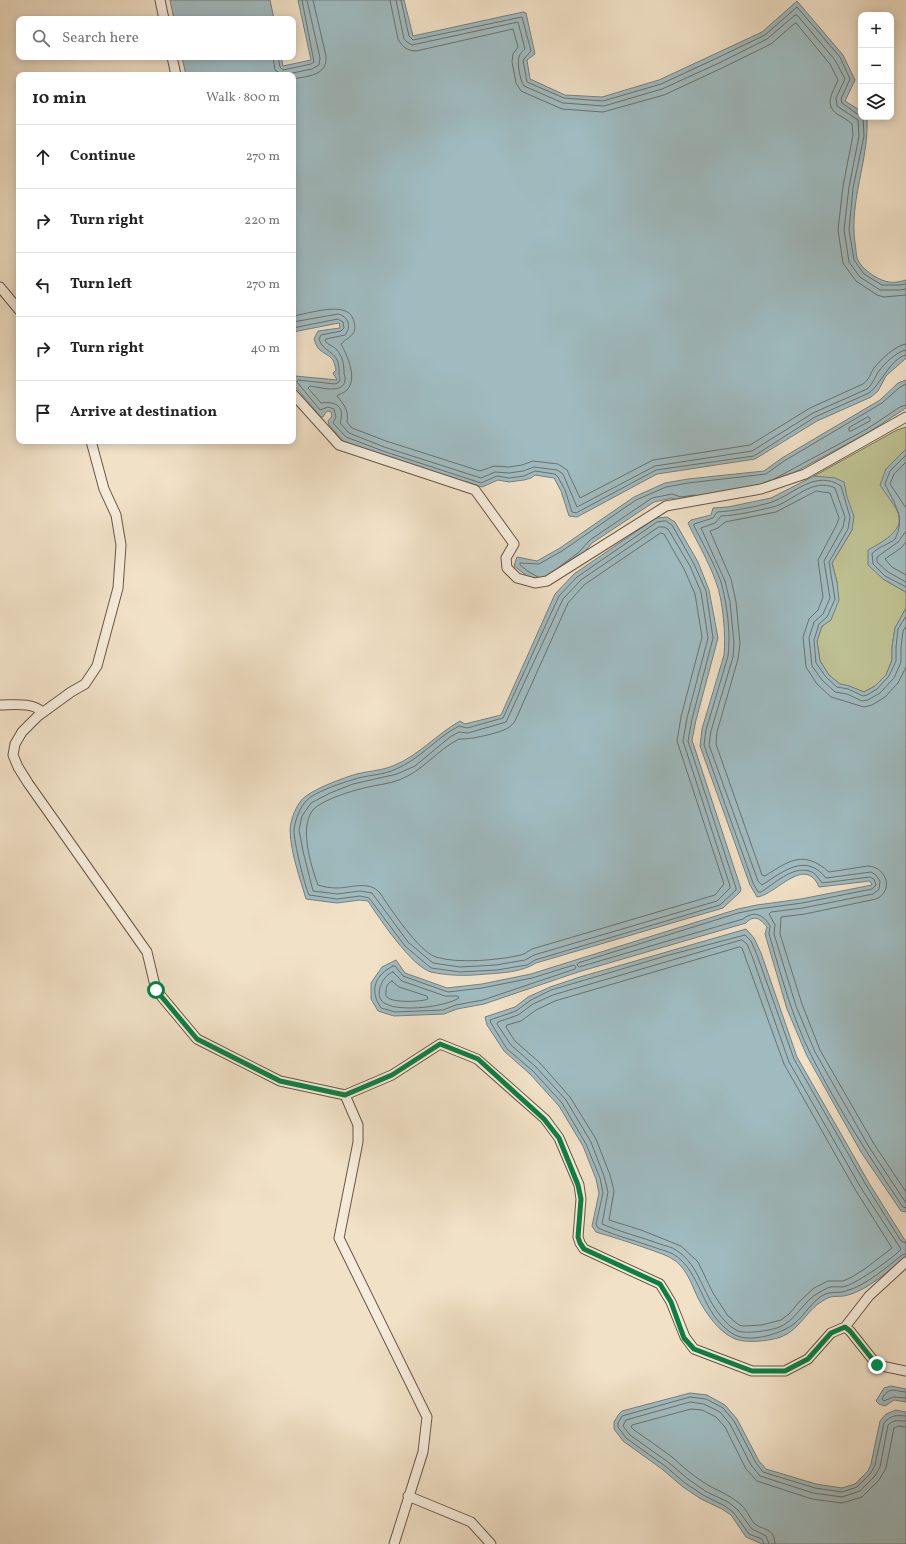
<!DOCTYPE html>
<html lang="en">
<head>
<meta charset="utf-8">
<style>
  body { margin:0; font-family:Vollkorn,serif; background:#f2f2f2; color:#222 }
  .controls { position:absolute; right:12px; top:12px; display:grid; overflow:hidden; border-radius:8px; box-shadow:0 2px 10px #0003 }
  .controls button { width:36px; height:36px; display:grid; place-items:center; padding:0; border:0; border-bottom:1px solid #e0e0e0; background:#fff; color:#222; font:20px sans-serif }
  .stop { position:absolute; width:12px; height:12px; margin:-9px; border:3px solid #0b8043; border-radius:50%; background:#fff }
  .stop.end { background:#0b8043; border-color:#fff; box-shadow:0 1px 4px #0008 }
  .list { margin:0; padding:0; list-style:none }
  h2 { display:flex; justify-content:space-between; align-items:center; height:52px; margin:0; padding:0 16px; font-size:17px }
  h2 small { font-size:13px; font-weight:400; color:#767676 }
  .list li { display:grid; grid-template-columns:26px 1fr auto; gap:12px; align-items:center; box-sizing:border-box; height:64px; padding:0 16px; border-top:1px solid #e0e0e0 }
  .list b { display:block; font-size:15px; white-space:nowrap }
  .list em { font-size:13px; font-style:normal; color:#767676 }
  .icon { flex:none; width:22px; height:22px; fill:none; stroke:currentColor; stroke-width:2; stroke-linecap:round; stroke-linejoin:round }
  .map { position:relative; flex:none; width:906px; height:1544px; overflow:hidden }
  .search { position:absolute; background:#fff; box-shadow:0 2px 10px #0003; left:16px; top:16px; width:280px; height:44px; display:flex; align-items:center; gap:10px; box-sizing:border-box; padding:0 14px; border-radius:8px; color:#767676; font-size:15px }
  .panel { position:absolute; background:#fff; box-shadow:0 2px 10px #0003; left:16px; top:72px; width:280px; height:372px; border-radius:8px }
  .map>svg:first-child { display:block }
  .green { fill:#bec192; stroke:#7e7456 }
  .water { fill:#9fbbc0; stroke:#787f7d }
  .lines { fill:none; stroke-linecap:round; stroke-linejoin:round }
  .shore { stroke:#6e706c; stroke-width:1 }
  .minor-casing { stroke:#6b5544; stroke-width:11 }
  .minor { stroke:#f6ecdb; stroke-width:9 }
  .route { stroke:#0b8043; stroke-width:5 }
</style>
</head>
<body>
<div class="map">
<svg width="906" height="1544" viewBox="0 0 906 1544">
  <rect width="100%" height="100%" fill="#f1e1c7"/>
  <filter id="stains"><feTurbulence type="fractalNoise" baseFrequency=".005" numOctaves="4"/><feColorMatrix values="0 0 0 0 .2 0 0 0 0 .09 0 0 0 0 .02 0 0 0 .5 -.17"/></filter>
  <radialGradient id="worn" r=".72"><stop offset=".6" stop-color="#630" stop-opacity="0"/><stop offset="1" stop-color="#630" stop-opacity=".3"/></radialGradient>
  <path class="green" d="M906,427V449L886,469C889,479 902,515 900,524C897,532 889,538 883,542V579L904,591L906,593V608L895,628L892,647V660L886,675L875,686L864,692L849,686L840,684L829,675L820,661L817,641L822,626L831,620L837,582L832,563L852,530L844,482L814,476L897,430Z"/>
  <path class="water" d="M170,0H270L274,19H174Z
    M298,0H404L413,36L523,12L526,13L535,54L527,60L530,79L565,95L602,97L659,80L762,32L797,1L843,55L855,80L845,101L861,111V117H866L867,118C869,160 849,201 855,243C856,248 856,254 857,258C860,266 868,272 874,276C886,283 893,284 906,280V358L886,376L878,391L871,397L817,421L755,459L657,474L577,517L569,516L561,491L554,478L535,475L531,478L524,480L509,482L498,480L482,487L381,455L343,441L329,425L328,421L332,416L331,412L328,411L326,412L323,417H321L293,384V377L295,376L337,380L333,373L336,370C333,355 330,358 320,350C317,348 315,342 314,339L318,331L340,328L339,323L293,332V75H186L182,57H281L283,66L311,60Z
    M906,380V408L869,432L771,485L681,502L672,498L654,502L592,543L581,556L540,582L527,576L514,566L517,557L537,561L560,548L634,497L665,483L688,479L764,471L782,458L880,400L898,383Z
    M906,449V593L904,591L883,579L868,565V550C880,543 906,531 898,512C893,503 886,494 880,485L886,469Z
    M814,476L835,478L844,482L847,497L854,516L852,530L832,563L837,582L839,600L831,620L822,626L817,641L820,661L829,675L840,684L849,686L864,692L875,686L886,675L892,660V647L895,628L906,608V1212L901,1211L861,1152L807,1056L787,1009L765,934L767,927C761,919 754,914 746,923L578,972L484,1004L457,1009L444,1014L394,1016L378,1011L371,999V983L382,967L396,960L405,973L447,988L482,984L531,974L738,909L757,905L801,899L872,885L870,881L819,887C805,854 776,895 757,897L750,885L700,746L702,729L724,655C726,637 723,599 716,582C709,562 697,542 688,523L691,520L711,515L713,508L728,507L771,498Z
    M667,517L675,522L698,562L709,590L718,638L696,720L692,740L741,889L740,892L723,908L536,963C522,972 502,973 486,974C467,976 449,976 431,972C412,967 379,918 368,901L360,900L337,903L306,899C300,878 291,854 290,831C290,820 297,802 306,796C319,787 336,781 350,776C364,771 383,771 395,765C419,755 437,734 460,721L465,724L501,715L555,594L574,574L656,518Z
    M746,929L754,938L761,953L797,1057L869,1183L906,1242V1257C889,1270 868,1290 848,1295C839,1298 833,1294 824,1300C807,1309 800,1330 781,1337C769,1341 744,1344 733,1338C718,1331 706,1313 699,1300C691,1284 687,1267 671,1258C666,1255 659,1253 654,1251C635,1244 616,1238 596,1232L592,1226L599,1193L596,1179L583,1146L559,1106L530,1074L504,1051L487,1025L485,1017L515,1007L528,997L550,987L580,977Z
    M891,1386L906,1389V1402L894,1400L885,1406L879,1404L876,1401L884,1388Z
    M690,1393L707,1395L725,1405L737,1419L759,1461L766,1469L816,1484L842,1488L855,1484L868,1471L871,1464L880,1421L886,1414L896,1410L906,1412V1544H762L746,1537L731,1515L722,1509L701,1499L683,1487L662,1469L623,1441L614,1429V1422L619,1414L622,1411Z"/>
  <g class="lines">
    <path class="shore" d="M390,0L398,39C402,47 408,51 416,51L513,29L518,47L513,54L512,62L516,83L521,91L562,109L603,112L664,95L722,68L771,44L794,24L796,23L830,64L838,80C834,91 823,104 837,114C842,117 848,120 852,124L853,135L843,186L838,230L843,263L856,281L877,295L884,297L906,295
      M396,0L404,39L407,42L412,45L518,22L525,49C523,51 520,53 519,57C517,62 520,81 524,86L563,103L604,106L662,89L719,63L767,39L795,15H797L835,60L845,79L836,98L837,106L858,120L859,136L849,187L844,230L849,262L860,277L880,290H900L906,289
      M401,0L409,36L413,40L522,17L531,51L523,60L527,82L564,98L603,101L661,84L717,58L765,35L797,7L840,57L850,79L841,99L842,103L857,114H861
      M273,57L275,70L283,75L312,69L319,65L320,58L307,0
      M278,57L280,67L283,70L311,64L314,62L302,0
      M293,79C307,76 328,76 326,56L313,0
      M863,117L864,136L853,188L849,230L854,260L864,274L882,285H900L906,284
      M293,316C308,314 347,300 353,319C359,335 349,336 341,344C347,355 358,378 347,390C344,393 339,394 337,396C344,405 349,410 347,422L352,428L386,441L480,471L494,466L509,467L522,465L533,461L558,464L567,470L580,498L653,460L750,445L810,408L863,384C869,380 870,374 874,368C880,360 896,345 906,344
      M293,322L338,314C348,316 352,327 345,335L326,339L325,341C328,345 334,346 337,350C343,357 344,365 344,373C344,376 346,377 345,380C344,395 319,387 310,386L308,388L321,403C337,401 345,407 340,423L349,433L384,447L481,478L495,472L509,473L523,471L534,467L557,470L563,474L577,507L655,466L752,451L813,413L867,389C873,384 874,378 879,371C884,364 897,351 906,350
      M293,328L338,319L343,322L344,328L341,331L321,335L319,339C324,355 340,349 339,373C339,377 341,378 339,382L335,384L298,380L297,382L320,410L328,407L334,409L336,417L333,423L346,437L383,451L481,483L497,476L509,478L524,476L535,471L555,474L558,477L565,490L572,512L576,513L656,470L754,456L815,417L869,393C880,385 892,357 906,355
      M868,417L870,418V421L851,431H849V428Z
      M906,455L890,471L885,484C894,503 906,518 895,539C888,545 877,547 872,554L873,564L885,576L906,587
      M906,462L894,474L890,484L906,508
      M774,479L867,429L900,407L906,405
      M666,521L672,525L694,564L706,591L713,638L692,719L688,741L736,888V890L720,905L535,960L527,965L497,970L460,972L431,968L405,946L369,898L360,896L337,899L309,895C304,883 294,843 294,830C295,820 300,807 307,800C315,792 341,783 352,780C365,775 385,775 396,769C420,759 436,738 459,726L467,728L503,718L559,596L577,577L657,522Z
      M659,527H664L668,529L690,566L701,592L708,638L687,718L683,741L730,886V888L717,901L534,955L525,960L496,965L460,967L433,963L408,942L372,893L360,891L337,894L313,891L303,851L299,830L302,816L311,803L330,793L353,784L397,774L415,766L450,737L459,732L468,733L506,722L563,599L581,580Z
      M906,531L898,542L877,557V562L888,572L906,582
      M661,533L664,534L684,569L695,594L702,637L681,717L677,741L724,884L715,895L532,949C528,951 525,954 521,955C500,960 457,964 436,957C419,952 390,908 380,893C369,880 351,888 337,888C331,888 324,887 318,885C311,866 297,822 316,807C329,798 348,792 364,788C375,785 389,784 399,780C423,771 437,750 459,739C469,740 500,733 508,728C511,726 513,724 515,721L568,603L584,585Z
      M906,542L901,548L885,559L892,567L906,575
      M559,567L578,553L590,540L652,498L672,494L681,497L695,495
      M538,577L529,572L520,565V563L539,564L562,551L636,500L666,487L688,483L766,474L784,461L882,403L900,387L906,384
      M906,616L898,629L896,647V661L889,676L877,689L867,695L863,696L848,689L837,687L826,677L816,663L814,640L819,624L827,617L835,599L829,562L848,529L850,517L841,486C816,469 794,494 772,502C756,507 734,511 717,512L713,518L694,524V526C702,542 715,565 721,582C727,603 731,635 728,656L706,730L704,745L753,883L758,892H761C774,884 792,866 809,871C815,872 819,879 822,883L870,877L874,879L876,885L872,889L802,903L758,909L738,913L578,963L577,965L579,967L743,919C754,910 764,915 770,926L769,934C781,975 792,1017 811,1055C838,1108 870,1158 903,1207L906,1208
      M906,626L903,631L901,647V662L894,678L880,693L868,700L862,701L847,694L835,692L822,680L812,666L809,638L814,622L823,614L830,598L824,561L843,527L845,517L835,488C812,477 794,501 773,507C756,511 738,515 721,516L715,523L701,528L725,581L730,602L734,643L733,657L711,731L709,745L758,881L762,885C783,872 805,852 826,878L871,872L876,875L880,881L879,889L873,894L803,908L771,912L769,914L775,925L774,934L796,1006L815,1052L869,1147L906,1203
      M906,667L898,683L885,697L872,705L864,707L831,697L817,684L806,667L803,637L809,619L818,610L823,597L818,560L837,524L839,518L830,493L816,491L776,512L725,522L718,528L710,531L731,579L736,602L740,643L738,659L717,732L716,744L762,875L765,876C790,860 804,850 829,872L868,866C887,867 894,891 876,899L805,914L781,917L780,934L802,1004L820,1050L874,1144L906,1192
      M742,940L747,944L752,956L789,1062L861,1188L901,1249C894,1258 858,1282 846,1286C842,1288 836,1286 831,1287C828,1287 824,1290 820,1292C803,1300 796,1322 777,1328C767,1331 747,1334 738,1331C725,1325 713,1307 707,1294C698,1277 694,1262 676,1250C672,1247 665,1246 660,1244C641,1237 620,1232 602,1224L608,1192L604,1176L591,1142L566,1100L536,1067L511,1045L497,1024L498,1022L518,1015L533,1004L553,995Z
      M740,947L742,948L746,959L784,1064L856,1191L892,1248L866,1268L852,1277L843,1281H828L814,1288L800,1301L789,1314L781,1320L762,1325L743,1326L739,1325L728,1316L713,1293L698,1262L681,1246L641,1230L609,1220L614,1191L610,1175L596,1139L570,1097L540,1063L515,1041L506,1027L507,1025L521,1021L536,1010L555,1001Z
      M393,966H395L403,976L448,992L482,988L532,978L574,965L576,967L575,969L483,1000L456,1005L443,1010L395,1012L381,1008C369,990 375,975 393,966Z
      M393,972L402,981L445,996H458L459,998C444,1007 402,1012 386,1004C372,998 382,975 393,972Z
      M392,981L399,987L427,996L428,999C421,1002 392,1003 387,997C385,995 386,994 386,991C386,986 388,983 392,981Z
      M906,1243L901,1241L866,1185L794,1059L757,955L751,941L745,935L669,955L551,990L531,1000L516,1011L490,1020L491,1023L507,1049L533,1071L562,1103L586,1144L600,1178L603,1193L596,1224L598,1228C616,1236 640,1242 659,1249C663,1250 669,1252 673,1254C697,1268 701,1303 720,1323C724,1327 730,1333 735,1335C750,1343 782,1334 795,1323C804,1316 810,1304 820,1297C830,1290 837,1294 846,1291C865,1286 887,1267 902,1255L906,1254
      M906,1392C894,1391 889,1386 882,1399L884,1401L893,1397L906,1398
      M764,1544L762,1539L749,1534L734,1513L725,1506L703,1495L685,1483L665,1466L626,1438L618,1427V1423L622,1416L690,1397L706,1399L723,1408L734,1421L756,1463L763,1472L815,1488L842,1492L857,1487L871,1473L875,1465L884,1423C891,1415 896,1415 906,1416
      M769,1544L766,1536L752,1529L738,1510L728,1502L705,1491L688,1479L668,1462L630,1435L623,1426L626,1420L690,1402L704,1404L720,1412L730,1424L751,1465L760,1476L813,1493L842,1497L860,1491L875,1476L880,1467L888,1425C894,1419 898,1421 906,1421
      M775,1544C774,1527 764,1531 755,1524C749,1518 747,1509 740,1504C729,1494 715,1490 703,1482C692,1475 682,1466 672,1457C660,1448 647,1439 634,1430L631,1427L632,1425L691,1409L702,1410L716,1417L725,1427L746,1469L757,1481L812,1499L842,1503L862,1497L879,1480L886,1468L894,1428L898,1426L906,1427"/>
    <g class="minor-casing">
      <path id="minor" d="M160,0L164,19
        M172,57L176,75
        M0,287L19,310
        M293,394L339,445L475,490L514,544L506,558L507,568L517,578L535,583L547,581L666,506L761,489L805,474L906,417
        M91,441L104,489L116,515L121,545L118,588L97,666L85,684L71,692L38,716L22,732L15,744L13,755L18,767L28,783L147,952L156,990L197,1039L280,1081L345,1095L358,1125V1142L339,1238L427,1417L423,1452L394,1544
        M0,705C13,705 33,702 42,712
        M345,1095L392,1075L440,1044L477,1059L545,1119L559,1138L579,1185L581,1199L578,1237L580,1243L584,1249L660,1284L671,1302L685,1337L694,1349L752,1371H785L808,1359L831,1333L845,1327L850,1331L877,1365L906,1371
        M845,1327L869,1296L906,1262
        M408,1496L471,1522L491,1544"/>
    </g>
    <use href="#minor" class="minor"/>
  </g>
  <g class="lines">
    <path class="route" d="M156,990L197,1039L280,1081L345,1095L392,1075L440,1044L478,1059L544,1119L559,1138L578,1185L581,1199L578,1237L580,1243L584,1249L660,1284L671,1302L684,1338L694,1349L752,1371H785L808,1359L831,1333L845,1327L850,1331L877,1365"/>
  </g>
  <rect width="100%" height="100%" filter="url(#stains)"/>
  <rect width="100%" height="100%" fill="url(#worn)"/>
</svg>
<div class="controls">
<button>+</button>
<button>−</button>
<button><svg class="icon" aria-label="layers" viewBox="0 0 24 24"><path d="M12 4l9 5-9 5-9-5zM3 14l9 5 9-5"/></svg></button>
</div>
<div class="stop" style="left:156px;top:990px"></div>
<div class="stop end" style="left:877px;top:1365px"></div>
<div class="search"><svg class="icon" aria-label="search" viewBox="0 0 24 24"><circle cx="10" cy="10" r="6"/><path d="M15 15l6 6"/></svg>Search here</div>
<section class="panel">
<h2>10 min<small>Walk · 800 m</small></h2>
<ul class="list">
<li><svg class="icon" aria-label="ahead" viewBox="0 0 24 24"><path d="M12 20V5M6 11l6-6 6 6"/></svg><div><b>Continue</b></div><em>270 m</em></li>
<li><svg class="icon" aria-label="right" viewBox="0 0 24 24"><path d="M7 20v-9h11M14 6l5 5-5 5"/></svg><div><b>Turn right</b></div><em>220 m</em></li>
<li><svg class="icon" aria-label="left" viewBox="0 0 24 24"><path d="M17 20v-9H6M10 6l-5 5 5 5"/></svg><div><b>Turn left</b></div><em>270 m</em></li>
<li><svg class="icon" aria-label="right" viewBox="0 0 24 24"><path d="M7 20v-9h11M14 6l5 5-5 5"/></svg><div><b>Turn right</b></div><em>40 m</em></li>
<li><svg class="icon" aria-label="arrive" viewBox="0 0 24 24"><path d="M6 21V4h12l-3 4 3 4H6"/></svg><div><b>Arrive at destination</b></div></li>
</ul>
</section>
</div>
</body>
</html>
